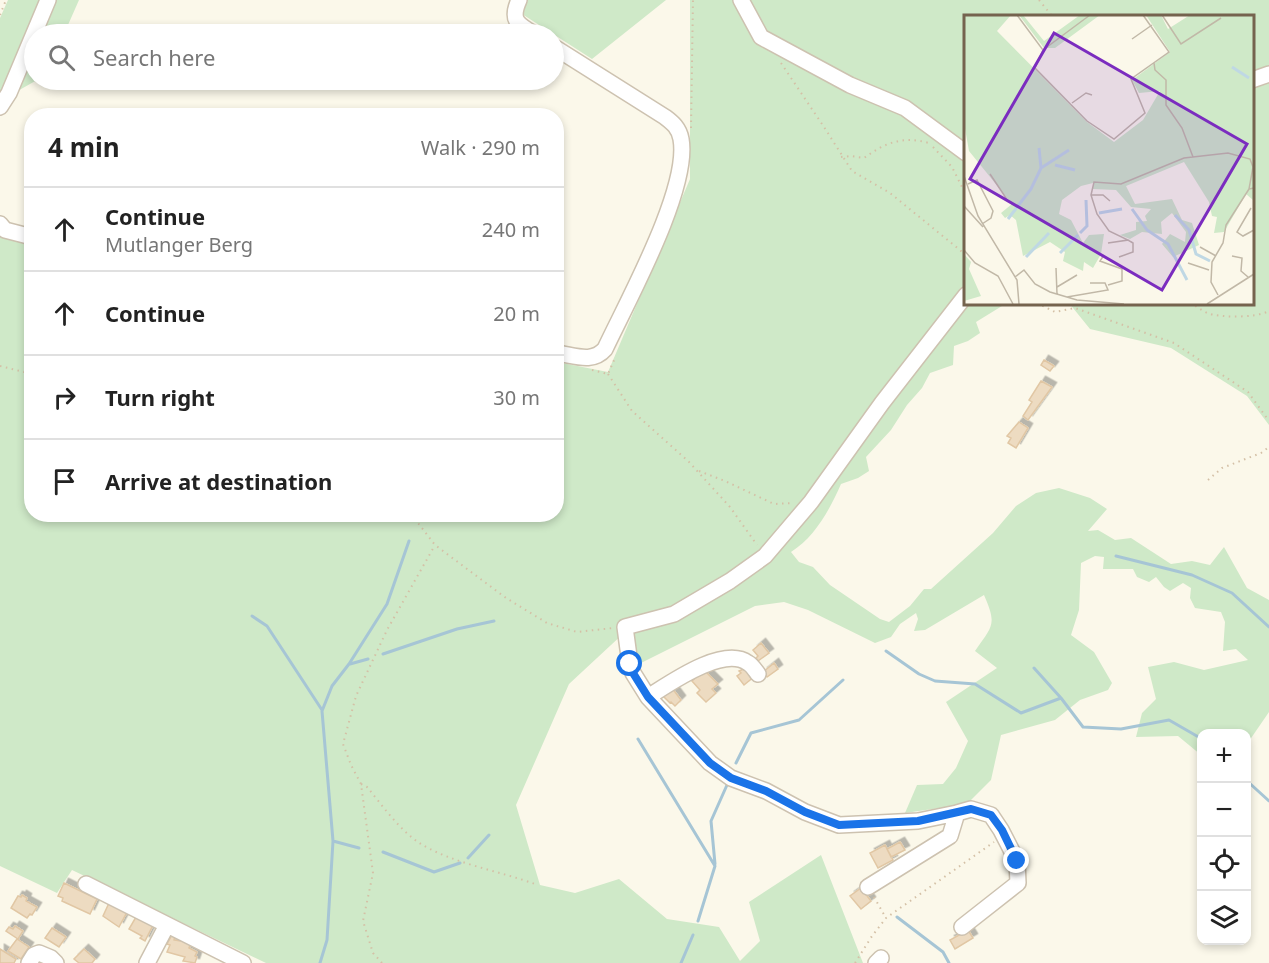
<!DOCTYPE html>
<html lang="en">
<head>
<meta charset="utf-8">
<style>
  body { margin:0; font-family:"Noto Sans",sans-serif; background:#f6f6f6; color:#222 }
  .controls { position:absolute; right:18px; bottom:18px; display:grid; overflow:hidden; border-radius:12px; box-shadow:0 3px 9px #0003 }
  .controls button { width:54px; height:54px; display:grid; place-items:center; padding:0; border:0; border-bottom:2px solid #e0e0e0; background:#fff; color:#222; font:30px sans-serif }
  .stop { position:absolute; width:18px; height:18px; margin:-14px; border:4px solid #1a73e8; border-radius:50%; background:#fff }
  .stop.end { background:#1a73e8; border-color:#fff; box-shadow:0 2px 6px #0008 }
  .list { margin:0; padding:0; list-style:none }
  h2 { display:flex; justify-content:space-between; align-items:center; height:78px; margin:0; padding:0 24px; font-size:26px }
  h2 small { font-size:20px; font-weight:400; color:#767676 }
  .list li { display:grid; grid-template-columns:39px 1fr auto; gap:18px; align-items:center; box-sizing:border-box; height:84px; padding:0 24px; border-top:2px solid #e0e0e0 }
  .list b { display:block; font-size:22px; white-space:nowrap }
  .list p { margin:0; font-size:20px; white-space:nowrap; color:#767676 }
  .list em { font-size:20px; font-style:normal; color:#767676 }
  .icon { flex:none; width:33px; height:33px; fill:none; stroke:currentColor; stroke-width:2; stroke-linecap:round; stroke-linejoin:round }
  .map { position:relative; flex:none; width:1269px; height:963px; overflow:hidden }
  .search { position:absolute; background:#fff; box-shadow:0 3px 9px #0003; left:24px; top:24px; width:540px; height:66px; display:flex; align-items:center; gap:15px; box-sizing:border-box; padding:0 21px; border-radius:33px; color:#767676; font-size:22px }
  .panel { position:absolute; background:#fff; box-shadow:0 3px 9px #0003; left:24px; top:108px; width:540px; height:414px; border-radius:24px }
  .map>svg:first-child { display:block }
  .green { fill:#cfe9c8 }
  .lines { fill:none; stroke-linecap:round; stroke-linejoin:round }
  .stream { stroke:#a6c5d5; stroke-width:3 }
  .building { fill:#eddbc1; stroke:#e1c7a4; stroke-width:1.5; filter:url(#shadow) }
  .minor-casing { stroke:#cdc2b0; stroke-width:18 }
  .path { stroke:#d4c0a6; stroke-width:2; stroke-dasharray:1.5 4.5; stroke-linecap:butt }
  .minor { stroke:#fff; stroke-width:15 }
  .route { stroke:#1a73e8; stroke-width:8 }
  .inset-river { fill:none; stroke:#bfd8e4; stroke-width:3 }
  .inset-road { fill:none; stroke:#c1b8a7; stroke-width:1.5 }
  .view { fill:#7b2cbf; fill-opacity:0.15; stroke:#7b2cbf; stroke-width:3 }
  .inset-edge { fill:none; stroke:#75634e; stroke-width:3 }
</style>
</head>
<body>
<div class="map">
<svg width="1269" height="963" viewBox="0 0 1269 963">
  <defs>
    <filter id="shadow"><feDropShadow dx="4.5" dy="-4.5" stdDeviation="0" flood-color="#0004"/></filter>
  </defs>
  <rect width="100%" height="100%" fill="#fbf8ea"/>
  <path class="green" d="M8,0H79L64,34H34V80H37L0,101V18Z
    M528,0H666L592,59L522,14Z
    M690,0H1269V425L1247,396L1171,348L1090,329L1069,303H1252V16H966V303H1000L1002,306L976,322L980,333L968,341L954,346L953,365L930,373L922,388L907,405L891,430L866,457L869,471L858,478L841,484C830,509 815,537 791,552L799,562L813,567L830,585L880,619L889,622L910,606L924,589H931L993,533L1016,506L1036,493L1059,488L1090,498L1107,509L1088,531L1098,530L1115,540L1131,538L1171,564L1192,561L1210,565L1224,547L1247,588L1269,600V712L1247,744L1246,734H1202L1201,755L1178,736L1136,737L1142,713L1156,699L1148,667L1174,662L1204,670L1248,660L1236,649L1223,651L1225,622L1221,612L1195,608L1190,598L1191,588L1183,583L1170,591L1164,587L1156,577L1149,582L1137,577L1133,569H1103L1104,557L1095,556L1081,563L1079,610L1071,635L1094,652L1112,683L1108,690L1080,700L1055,720L1001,735L991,780L967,804L905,813L917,785L943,784L956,768L968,741L946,702L997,668L975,651C993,625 997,625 984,595L925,630L914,631L918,619L916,613L900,624L891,637L875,643L808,610L784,602L755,606L639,664H630L625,632L569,684L516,805L540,885L575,893L619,879L667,919L719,927L740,961L760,941L749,902L821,855L863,963H266L72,870L57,893L0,866V232L31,241L32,514H556L557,362L608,372L690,179Z"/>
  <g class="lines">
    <path class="stream" d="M1116,556L1192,575L1232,593L1269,627
      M252,616L267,626L322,710
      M886,651L919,674L935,681L975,684L1021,713L1061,698L1083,727L1121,729L1169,720L1202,739
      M383,654L457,629L494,621
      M350,664L368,659
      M1034,668L1061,698
      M638,739L715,866L698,921
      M736,763L751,733L799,720L843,680
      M1246,780L1269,801
      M333,841L359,848
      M383,852L434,872L460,863
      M468,858L489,835
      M715,864L711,821L727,785
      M897,917L943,952L949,963
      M320,963L327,940L333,841L322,711L332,686L349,664L387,604L409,541
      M681,963L693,935"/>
  </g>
  <path class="building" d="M1044,360L1054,366L1050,371L1041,365Z
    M1041,381L1052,387L1028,420L1023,416L1032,402L1029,400Z
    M1019,422L1028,428L1016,448L1008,443L1011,438L1007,436Z
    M761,643L769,653L758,661L756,658L758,656L753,650Z
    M774,663L778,669L767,677L763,672Z
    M748,667L755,676L744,685L737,676L741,673L739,671Z
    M704,670L718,684L712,689L716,693L706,702L697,693L700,690L692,681Z
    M672,688L681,700L675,706L671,702L670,703L663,696Z
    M900,842L905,850L891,857L887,849Z
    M885,845L893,860L878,868L870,853Z
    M64,883L97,899L90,914L62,901L63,898L58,896Z
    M861,888L871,901L861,909L850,896Z
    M22,895L27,898L26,901L37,907L32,915L30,914L27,918L11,908L18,896L21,897Z
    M109,903L127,912L119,927L103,916Z
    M136,917L153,925L145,941L140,938L142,936L129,929Z
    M15,926L23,931L18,939L6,931L9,927L13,929Z
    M52,928L66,937L59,947L45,938Z
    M968,930L973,938L955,949L950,940Z
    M172,935L175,936L174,940L180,941L181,939L191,943L189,948L197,952L195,956L197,957L195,963L183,961L185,957L167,952L170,945L167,944Z
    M17,939L29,947L21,959L8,951Z
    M0,949L16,959L14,963H0Z
    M84,949L95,959L92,963H79L74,959Z"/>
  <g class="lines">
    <g class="minor-casing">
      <path id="minor" d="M519,0C510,20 517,24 534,34
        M741,0L761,37L850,85L905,108L966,153
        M554,47L665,117C673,123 679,128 681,139C690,188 628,300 605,349C592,364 574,355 556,353
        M1252,80L1269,74
        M0,107L9,93L48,0
        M0,224L5,230L32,237
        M648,697C669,684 723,645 748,663C752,665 755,670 758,674
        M957,813L971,809L991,815L1001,830L1017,861L1018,883L962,927
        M86,884L243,963
        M868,887L950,836L957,813L918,821L839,825L805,812L766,791L731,778L710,763L648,697L633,673L630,664L625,627L674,614L730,581L765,556L811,502L882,403L966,295
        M29,963L34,955L39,953L51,958L56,963
        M147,963L167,925
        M876,963L881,958"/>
    </g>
    <path class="path" d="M1039,0L1052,16
      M0,15L6,0
      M781,63L824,127L852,171L890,193L966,255
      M691,128L693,0
      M933,147L952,167L966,195
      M841,157L851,156L864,158C886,142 903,136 929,143
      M1037,303L1055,312L1075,308L1174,343L1248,392L1269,421
      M1190,303C1196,306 1201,310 1207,313C1221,318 1256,318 1269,311
      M0,366L32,374
      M592,370L608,374L615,358
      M608,374L632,411L689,462L730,507L757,545
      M699,471L725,481L774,504L794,503
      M1208,480L1222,468L1261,453L1269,447
      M411,514L435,545L506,598L547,623L577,632L613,628
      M361,784L367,787C383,806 399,830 421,844C452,863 499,871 535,884
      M874,897L886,918
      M382,963L373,953L363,921L373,873L361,784L351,765L343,744L356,696L387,630L435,545
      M855,963L872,936L886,918L994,842"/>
    <use href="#minor" class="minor"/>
  </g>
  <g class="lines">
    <path class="route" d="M630,664L633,673L648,697L710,763L731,778L766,791L805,812L839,825L918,821L971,809L991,815L1002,830L1017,861"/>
  </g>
  <g transform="translate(964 15)">
    <rect width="290" height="290" fill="#fbf8ea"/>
    <path d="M0,0H47L33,16L123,107L150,127L179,105L196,76L175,78L168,65L206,37L182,0H197L204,14L226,0H289V185L282,179L260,217L250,218L253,202L248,201L245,187L220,147L162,171L171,189L208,184L218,205L228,208L235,230L209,242L198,229L206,219L221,227L222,217L208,198L197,207L198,219L178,217L166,224L156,220L172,215V207L183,206L181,201L187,194L167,192L152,175L129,174V168L117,171L98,185L95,199L107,205L119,228L125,220L140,219L137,239L129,253L120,247L119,256L99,246L101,237L86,227L59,241L52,205L46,200L41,203L37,198L48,189L5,136L0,108ZM55,0H59L80,26L116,0H136L91,33H80ZM0,239L7,247L5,254L17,281L0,286Z" fill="#cfe9c8"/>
    <path class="inset-river" d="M268,52L285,63M75,133L77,153M91,150L111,155M168,194L183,215L204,229L223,265M135,198L158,194M211,200L225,215L232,239L246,246M44,204L67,174L77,153L105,135M116,218L123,211L122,185M96,238L114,220M62,242L85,218"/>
    <path class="inset-road" d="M53,0L79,35L71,53L123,106L150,124L181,98L167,64L205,37L179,0M198,0L217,29L257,3M168,24L188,10M79,35L126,0M190,48L191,55L202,65V90L218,113L229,142M108,88L122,78L128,80M26,159L44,186M0,161L14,201L53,265L55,289M4,169L13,165L29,196L27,203L18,209M127,180H139L146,186M0,191L19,212M287,193L273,217L279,221L290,215M144,228L164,225L145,216L133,199L127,180L130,167L157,169L220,143L264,138L286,144L289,152L285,174L290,173M236,232L252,241M0,235L11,248L34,261L49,289M140,240L136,246L158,254V266L144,270M268,241L278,243L277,256L284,262M155,242L169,237V228L164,225M224,248L245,255M92,253L93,279M51,262L60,255L71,269L86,277L113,285L160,289M93,272L113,260M254,280L247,267L248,247L259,228L262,210L285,174M103,282L144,275L141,268H126M243,289L290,259"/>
    <path class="view" d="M90,18L283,129L198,275L6,164Z"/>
    <rect width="290" height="290" class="inset-edge"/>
  </g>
</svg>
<div class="controls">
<button>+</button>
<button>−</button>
<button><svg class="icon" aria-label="locate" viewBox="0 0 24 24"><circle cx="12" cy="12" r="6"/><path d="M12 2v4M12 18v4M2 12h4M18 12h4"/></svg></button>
<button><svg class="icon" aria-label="layers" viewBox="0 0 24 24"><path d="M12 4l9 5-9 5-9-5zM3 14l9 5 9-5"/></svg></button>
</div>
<div class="stop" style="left:630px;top:664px"></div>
<div class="stop end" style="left:1017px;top:861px"></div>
<div class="search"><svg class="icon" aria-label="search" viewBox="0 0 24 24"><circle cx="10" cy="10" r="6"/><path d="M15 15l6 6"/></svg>Search here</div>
<section class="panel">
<h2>4 min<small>Walk · 290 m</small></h2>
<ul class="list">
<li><svg class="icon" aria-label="ahead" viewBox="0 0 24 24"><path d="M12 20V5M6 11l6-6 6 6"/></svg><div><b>Continue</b><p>Mutlanger Berg</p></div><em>240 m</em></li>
<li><svg class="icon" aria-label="ahead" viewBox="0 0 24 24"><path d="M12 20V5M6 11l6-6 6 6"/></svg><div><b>Continue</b></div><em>20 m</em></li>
<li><svg class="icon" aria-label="right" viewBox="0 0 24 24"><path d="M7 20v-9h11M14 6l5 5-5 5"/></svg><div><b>Turn right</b></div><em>30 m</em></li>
<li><svg class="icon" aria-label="arrive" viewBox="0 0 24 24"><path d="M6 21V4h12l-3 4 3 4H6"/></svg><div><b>Arrive at destination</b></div></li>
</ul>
</section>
</div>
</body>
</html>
